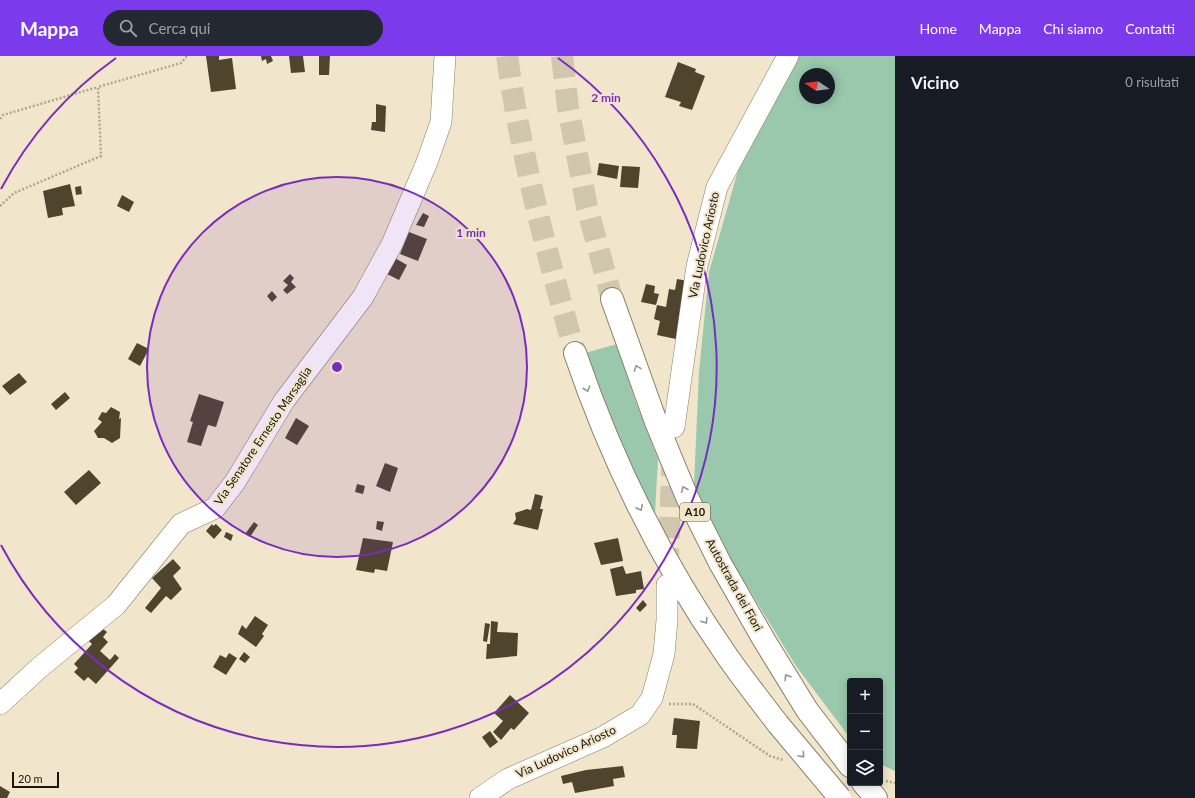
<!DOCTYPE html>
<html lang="it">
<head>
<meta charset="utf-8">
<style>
  body { margin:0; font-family:Lato,sans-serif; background:#242831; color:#f1f3f6 }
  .controls { position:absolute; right:12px; bottom:12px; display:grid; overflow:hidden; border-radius:4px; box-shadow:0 2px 10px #0003 }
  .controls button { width:36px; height:36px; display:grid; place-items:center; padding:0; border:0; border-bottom:1px solid #363941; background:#171b24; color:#f1f3f6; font:20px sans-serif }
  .compass { position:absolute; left:799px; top:12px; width:36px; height:36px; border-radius:50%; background:#171b24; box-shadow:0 2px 10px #0003; rotate:283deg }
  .scale { position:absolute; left:12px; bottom:10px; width:47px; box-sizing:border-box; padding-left:4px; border:2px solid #1a160c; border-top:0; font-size:11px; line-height:14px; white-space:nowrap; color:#1a160c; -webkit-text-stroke:3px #f1e5cb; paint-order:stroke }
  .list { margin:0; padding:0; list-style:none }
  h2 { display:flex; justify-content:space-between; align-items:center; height:52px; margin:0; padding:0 16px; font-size:17px }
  h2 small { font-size:13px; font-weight:400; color:#9ea1a6 }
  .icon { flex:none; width:22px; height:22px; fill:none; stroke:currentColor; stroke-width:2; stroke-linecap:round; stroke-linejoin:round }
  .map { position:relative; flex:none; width:895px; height:742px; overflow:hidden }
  header { display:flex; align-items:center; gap:24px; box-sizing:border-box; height:56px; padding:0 20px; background:#7c3aed; color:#fff }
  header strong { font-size:19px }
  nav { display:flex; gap:22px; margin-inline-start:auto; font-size:14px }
  .search { width:280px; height:36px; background:#242831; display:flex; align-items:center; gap:10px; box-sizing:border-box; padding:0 14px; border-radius:22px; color:#9ea1a6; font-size:15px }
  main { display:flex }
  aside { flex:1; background:#171b24 }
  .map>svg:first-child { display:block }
  .green { fill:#99c8ad; fill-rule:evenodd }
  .building { fill:#4f452f }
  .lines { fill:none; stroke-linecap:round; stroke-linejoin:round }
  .secondary-tunnel { stroke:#d1c6ae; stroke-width:21; stroke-dasharray:21 10; stroke-linecap:butt }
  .highway-tunnel { stroke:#d1c6ae; stroke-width:22; stroke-dasharray:22 11; stroke-linecap:butt }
  .secondary-casing { stroke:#887e66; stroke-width:22 }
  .highway-casing { stroke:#887e66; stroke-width:24 }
  .path { stroke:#b0a691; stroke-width:2.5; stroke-dasharray:2 2; stroke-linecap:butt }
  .secondary { stroke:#fff; stroke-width:21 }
  .highway { stroke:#fff; stroke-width:22 }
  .highway-bridge-casing { stroke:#887e66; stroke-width:24; stroke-linecap:butt }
  .highway-bridge { stroke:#fff; stroke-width:22 }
  .oneway { stroke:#989692 }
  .ring { fill:none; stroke:#7b2cbf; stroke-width:2 }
  .labels { text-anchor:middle; stroke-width:4; stroke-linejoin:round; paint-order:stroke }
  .shield { fill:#f1e5cb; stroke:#5a5445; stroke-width:1 }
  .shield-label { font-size:11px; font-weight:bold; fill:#1a160c }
  .street-label { font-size:12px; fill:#1a160c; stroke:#f1e5cb }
  .centre { fill:#7b2cbf; stroke:#f1e5cb; stroke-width:2 }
  .ring-label { font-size:12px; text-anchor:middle; font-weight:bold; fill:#7b2cbf; stroke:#f1e5cb; stroke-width:4; stroke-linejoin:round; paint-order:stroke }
</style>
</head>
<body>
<header>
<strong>Mappa</strong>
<div class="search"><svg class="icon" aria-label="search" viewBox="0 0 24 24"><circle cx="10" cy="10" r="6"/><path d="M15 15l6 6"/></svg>Cerca qui</div>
<nav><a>Home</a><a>Mappa</a><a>Chi siamo</a><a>Contatti</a></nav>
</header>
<main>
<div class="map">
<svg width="895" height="742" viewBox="0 0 895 742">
  <rect width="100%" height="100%" fill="#f1e5cb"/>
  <path class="green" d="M792,0H895V715L880,708V625H850V682L796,610L733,507L694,429L699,316L709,216L742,101ZM805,18H829V42H805Z
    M617,288L635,344L658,403L655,458C627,406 606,352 585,297Z"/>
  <path class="building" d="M206,0H219V4L232,2L236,33L211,36Z
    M261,0H271L273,5L267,8L266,3L262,5Z
    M289,0H303L305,16L291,17Z
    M319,0H330L329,19H319Z
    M678,6L696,13L695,16L705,20L692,54L679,50L681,46L665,41Z
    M376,48L386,50L385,76L371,74L372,66H376Z
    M599,107L619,110L617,123L597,119Z
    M622,110L640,111L638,132L620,131Z
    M70,128L75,150L62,152L63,159L48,162L43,135Z
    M81,130L82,138L76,139L75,131Z
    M122,139L134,146L129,156L117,150Z
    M423,157L429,160L424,171L416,169Z
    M409,176L427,183L418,205L400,198Z
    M393,201L407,209L399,224L385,217Z
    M290,218L294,222L291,226L296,231L287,238L283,234L288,229L283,225Z
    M677,223L688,225L676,283L657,279L660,265L654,263L657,249L666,251L669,233L675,234Z
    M646,228L655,230L654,237L659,238L656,249L641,246Z
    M272,235L277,241L272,246L267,240Z
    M137,287L149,293L140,310L128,303Z
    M19,317L27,326L10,339L2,330Z
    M65,336L70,342L56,354L51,348Z
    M199,338L224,346L216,371L208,369L201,390L187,386L193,366L190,365Z
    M111,351L120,356L119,363L121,362L120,382L112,387L104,382H98L94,375L102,366L98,363L102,356L106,357Z
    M296,362L309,370L297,389L285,382Z
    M385,407L398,412L390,436L376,430Z
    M89,414L101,427L76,449L64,436Z
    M357,428L365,430L363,438L355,436Z
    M535,438L543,440L540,453H543L538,474L513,468L516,463L515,457L527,453L531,454Z
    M377,465L384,466L382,475L376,473Z
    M254,466L258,469L250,481L245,478Z
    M212,468L213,470L216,468L222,474L214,483L206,475Z
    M226,476L233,479L231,485L224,481Z
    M363,482L393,486L387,515L375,513L374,517L356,514Z
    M618,482L623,505L601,509L594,487Z
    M173,503L181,512L173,520L182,533L171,544L166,540L151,557L145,552L161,532L152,522Z
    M623,510L626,518L641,515L644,533L636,534V537L616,540L610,513Z
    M643,544L647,549L640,556L636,552Z
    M255,560L268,569L262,578L264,580L256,591L238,578L242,569L246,573Z
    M491,565L498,566L497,576L518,577L517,600L486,603L487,588H490Z
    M485,567L490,568L487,586L483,585Z
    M98,569L107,576L103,581L108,586L100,595L110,604L115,598L119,602L96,628L88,621L84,625L74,616L78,612L74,608L92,588L86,582Z
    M244,596L250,601L245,607L239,603Z
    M229,597L237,602L226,619L213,611L220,599L226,602Z
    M510,639L529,657L514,674L511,672L501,684L493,676L503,665L494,657Z
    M674,662L700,665L697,693L676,692L677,679H672Z
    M490,675L498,686L490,692L482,681Z
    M623,710L625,721L613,723L614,730L575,737L572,726L563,728L561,720L586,714Z
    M0,730L10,736L7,742H0Z"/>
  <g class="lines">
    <path class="secondary-tunnel" d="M668,513L672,402"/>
    <path class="highway-tunnel" d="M507,0C521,101 547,198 575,297
      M562,0L568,51L587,151L612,243"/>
    <g class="secondary-casing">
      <path id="secondary" d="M674,371L697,210L717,131L788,0
        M0,648L39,612L116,549L181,468L215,452L235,426L284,345L363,241L392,188L427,106L441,66L445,0
        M480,742L508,723L603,681L640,659L652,642L664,598L667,564V529"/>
    </g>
    <g class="highway-casing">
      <path id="highway" d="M612,243L656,366L687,441L720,507L764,584L807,654L850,710
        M575,297C611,403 662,507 727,600C743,623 761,646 778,668
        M863,727L876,742"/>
    </g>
    <path class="path" d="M0,63L3,59L98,31
      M0,150L14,137L101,100L98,31L181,7L187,0
      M669,648H693L770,700L783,704
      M886,725L895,727"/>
    <use href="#secondary" class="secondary"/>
    <use href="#highway" class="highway"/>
    <g class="highway-bridge-casing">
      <path id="highway-bridge" d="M778,668L840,742"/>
    </g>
    <use href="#highway-bridge" class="highway-bridge"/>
  </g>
  <defs><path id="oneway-chevron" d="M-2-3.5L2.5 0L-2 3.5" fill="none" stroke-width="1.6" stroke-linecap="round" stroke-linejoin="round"/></defs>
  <g class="oneway">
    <use href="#oneway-chevron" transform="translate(637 312) rotate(-110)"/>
    <use href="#oneway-chevron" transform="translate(587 333) rotate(71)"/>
    <use href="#oneway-chevron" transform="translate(684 433) rotate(-113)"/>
    <use href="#oneway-chevron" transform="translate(640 452) rotate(64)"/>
    <use href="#oneway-chevron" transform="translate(705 565) rotate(58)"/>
    <use href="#oneway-chevron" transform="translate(787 621) rotate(-122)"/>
    <use href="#oneway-chevron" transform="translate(802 699) rotate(49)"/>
  </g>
  <circle cx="337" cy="311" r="190" fill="#7b2cbf" fill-opacity=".12"/>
  <g class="ring">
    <circle cx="337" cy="311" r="190"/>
    <path d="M1 133A380 380 0 0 1 116 2M558 2A380 380 0 1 1 1 489"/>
  </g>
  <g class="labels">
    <rect class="shield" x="680" y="447" width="30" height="18" rx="3"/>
    <g class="shield-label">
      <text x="695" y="460">A10</text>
    </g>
    <g class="street-label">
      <text transform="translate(704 189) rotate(-78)" y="4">Via Ludovico Ariosto</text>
      <text transform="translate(263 380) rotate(-56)" y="4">Via Senatore Ernesto Marsaglia</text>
      <text transform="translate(734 529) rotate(61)" y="4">Autostrada dei Fiori</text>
      <text transform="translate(566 696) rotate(-25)" y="4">Via Ludovico Ariosto</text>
    </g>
  </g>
  <circle cx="337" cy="311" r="6" class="centre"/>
  <g class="ring-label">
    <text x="606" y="46">2 min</text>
    <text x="471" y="181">1 min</text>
  </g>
</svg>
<div class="controls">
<button>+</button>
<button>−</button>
<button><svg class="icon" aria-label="layers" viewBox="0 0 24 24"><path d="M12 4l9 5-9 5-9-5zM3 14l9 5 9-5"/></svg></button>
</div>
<svg class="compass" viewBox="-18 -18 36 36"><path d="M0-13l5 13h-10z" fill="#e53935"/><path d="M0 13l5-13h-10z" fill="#9ea1a6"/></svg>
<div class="scale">20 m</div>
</div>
<aside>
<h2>Vicino<small>0 risultati</small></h2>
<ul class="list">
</ul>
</aside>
</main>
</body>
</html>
